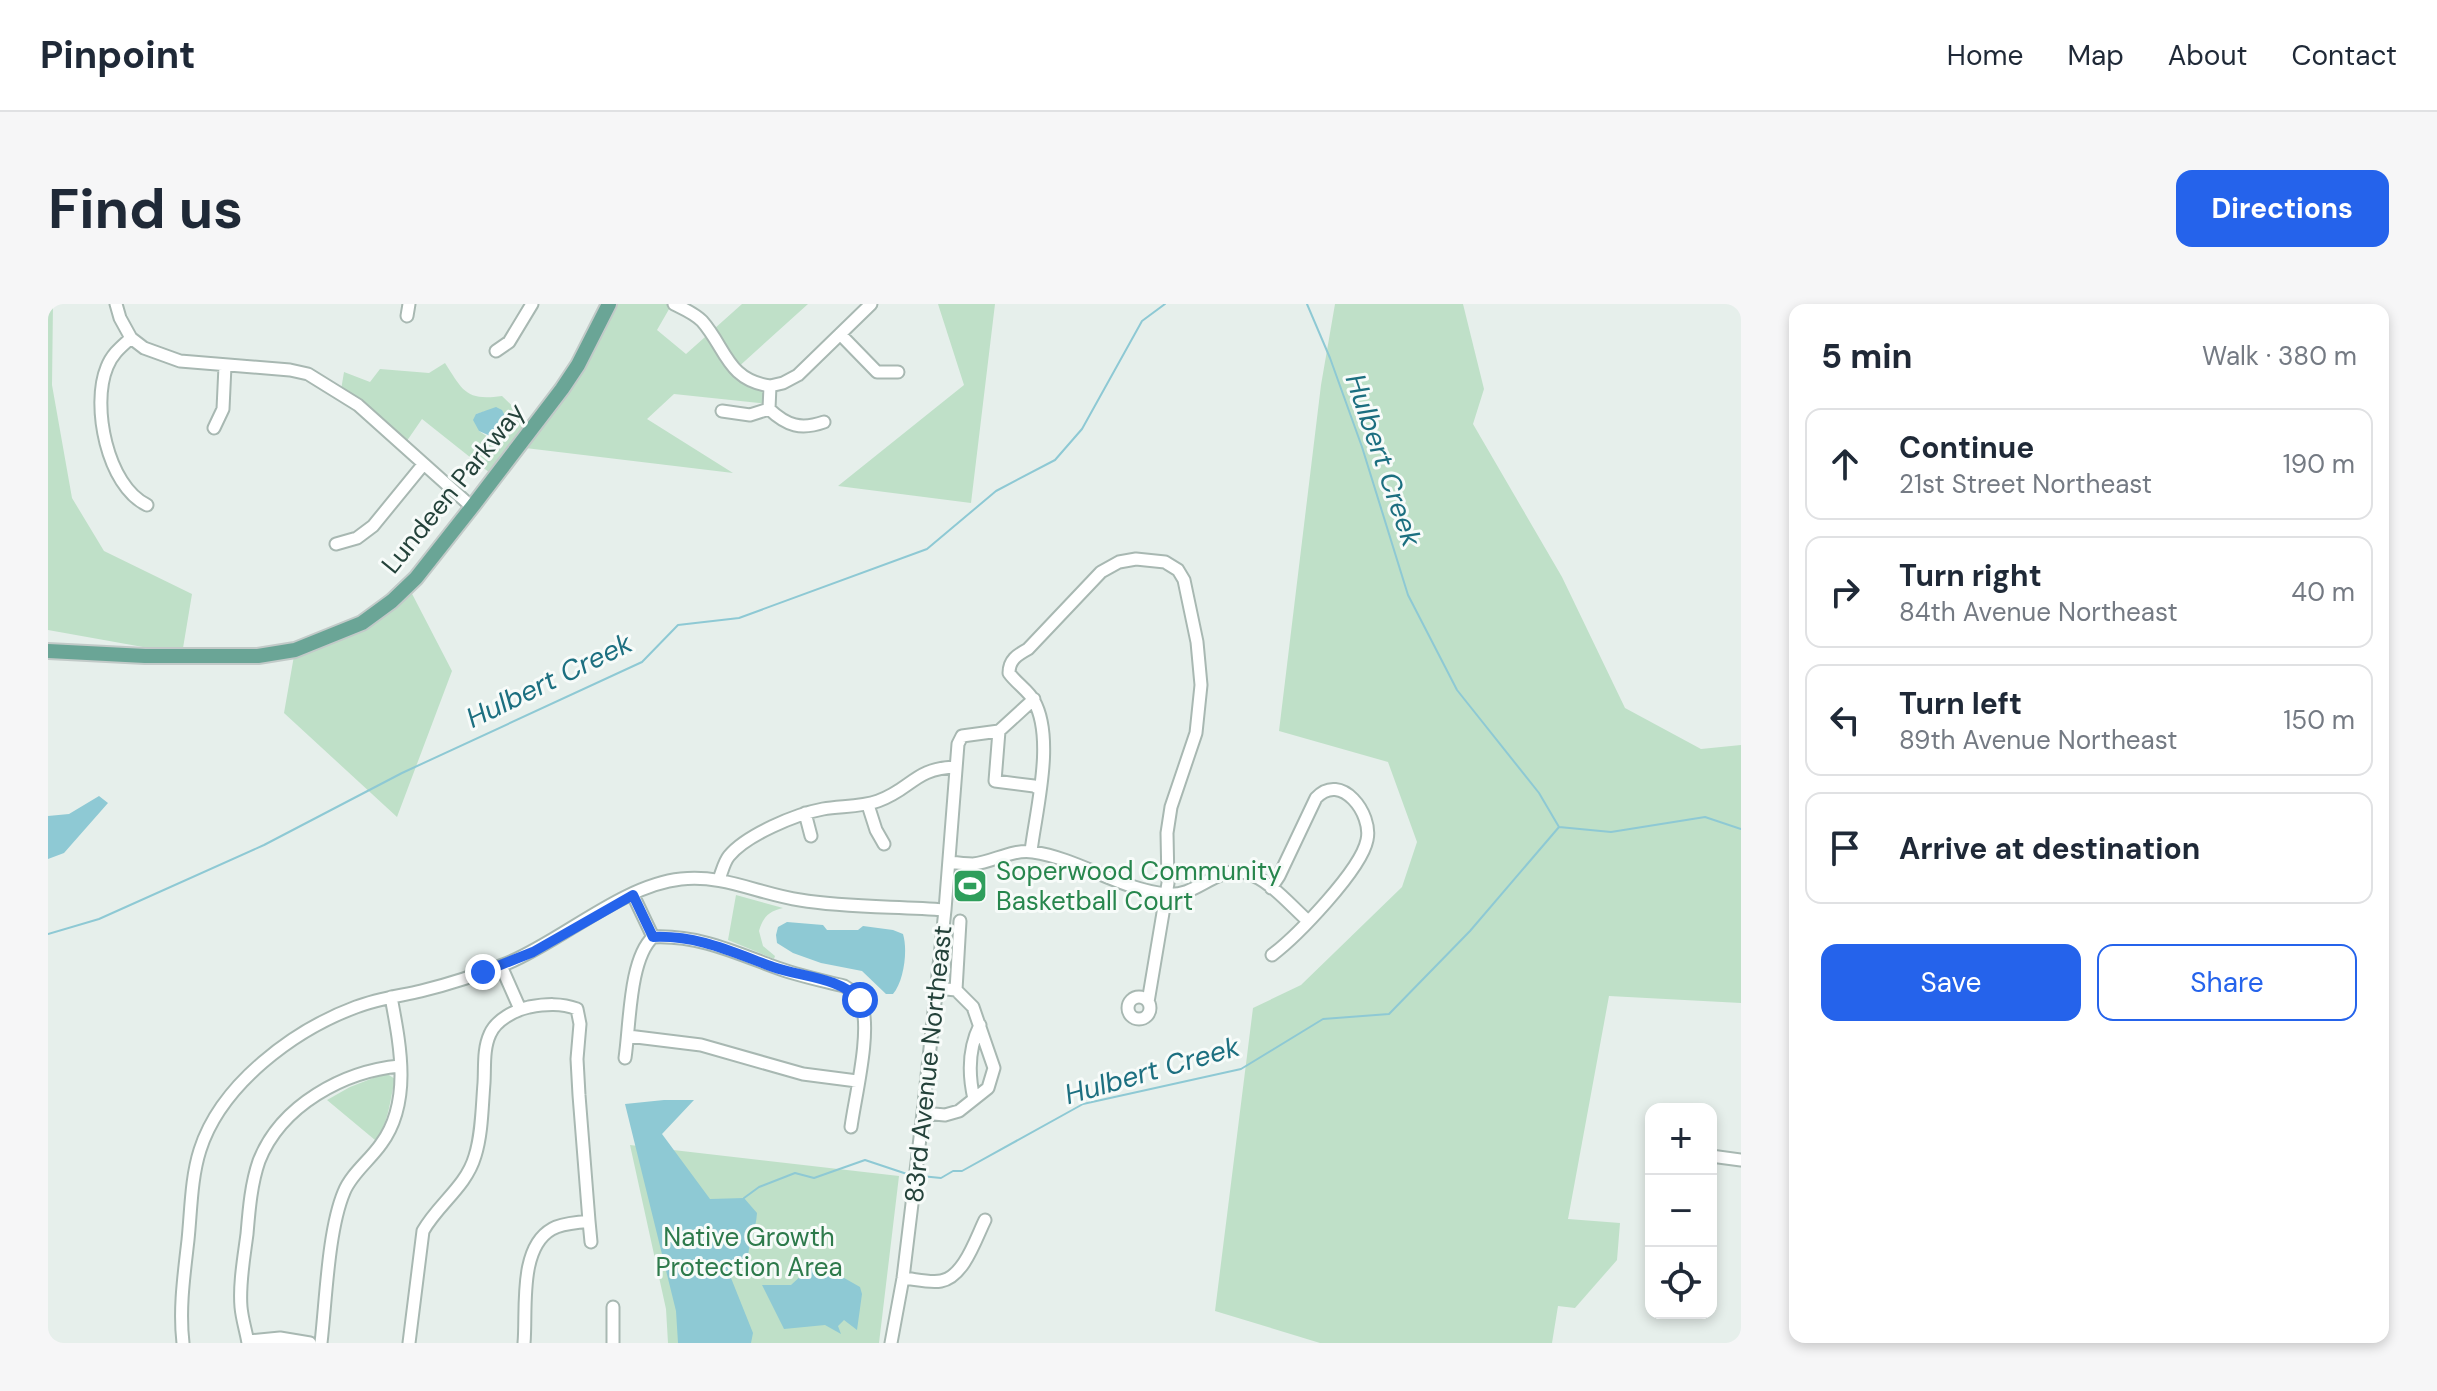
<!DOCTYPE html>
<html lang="en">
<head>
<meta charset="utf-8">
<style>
  body { margin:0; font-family:"DM Sans",sans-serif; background:#f6f6f7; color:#1f2937 }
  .controls { position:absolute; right:24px; bottom:24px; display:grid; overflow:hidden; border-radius:16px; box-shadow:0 4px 12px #0003 }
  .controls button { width:72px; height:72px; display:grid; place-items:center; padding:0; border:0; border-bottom:2px solid #e0e1e3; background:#fff; color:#1f2937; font:40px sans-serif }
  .stop { position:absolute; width:24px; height:24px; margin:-18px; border:6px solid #2563eb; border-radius:50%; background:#fff }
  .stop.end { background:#2563eb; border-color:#fff; box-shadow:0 2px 8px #0008 }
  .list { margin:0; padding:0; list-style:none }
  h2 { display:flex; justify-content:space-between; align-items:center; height:104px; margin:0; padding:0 32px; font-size:34px }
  h2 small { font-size:26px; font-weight:400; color:#747a83 }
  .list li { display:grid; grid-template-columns:52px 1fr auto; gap:24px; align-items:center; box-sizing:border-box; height:112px; margin:0 16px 16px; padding:0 16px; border:2px solid #e0e1e3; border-radius:16px }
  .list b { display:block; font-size:30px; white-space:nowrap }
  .list p { margin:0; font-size:26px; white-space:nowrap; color:#747a83 }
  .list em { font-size:26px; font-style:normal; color:#747a83 }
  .actions { display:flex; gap:16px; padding:24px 32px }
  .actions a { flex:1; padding:18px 0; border:2px solid #2563eb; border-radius:16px; text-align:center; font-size:28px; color:#2563eb }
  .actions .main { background:#2563eb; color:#fff }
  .icon { flex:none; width:44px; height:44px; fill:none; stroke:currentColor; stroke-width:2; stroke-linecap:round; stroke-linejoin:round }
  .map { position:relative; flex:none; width:1693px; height:1039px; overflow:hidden; border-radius:16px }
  header { display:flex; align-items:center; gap:48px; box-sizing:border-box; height:112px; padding:0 40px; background:#fff; border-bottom:2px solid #e0e1e3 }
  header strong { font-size:38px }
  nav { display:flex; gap:44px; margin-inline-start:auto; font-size:28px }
  .intro { display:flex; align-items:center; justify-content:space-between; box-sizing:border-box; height:192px; padding:0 48px }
  h1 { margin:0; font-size:56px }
  .button { padding:20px 36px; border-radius:16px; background:#2563eb; color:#fff; font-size:28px; font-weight:700 }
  main { display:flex; gap:48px; padding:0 48px }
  aside { flex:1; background:#fff; border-radius:16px; box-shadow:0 4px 12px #0003 }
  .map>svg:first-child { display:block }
  .green { fill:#bfe0c8; fill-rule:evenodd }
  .water { fill:#8ec9d4 }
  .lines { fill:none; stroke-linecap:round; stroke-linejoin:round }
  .stream { stroke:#8ec9d4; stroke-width:2 }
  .minor-casing { stroke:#a8b8b2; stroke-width:15 }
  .major-casing { stroke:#c2cac8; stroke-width:18 }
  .minor { stroke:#fff; stroke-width:11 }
  .major { stroke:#6aa596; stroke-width:14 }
  .route { stroke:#2563eb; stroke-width:10 }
  .labels { text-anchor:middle; stroke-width:6; stroke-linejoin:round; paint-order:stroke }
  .street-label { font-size:26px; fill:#24423a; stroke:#f7fbf9 }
  .leisure-label { font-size:26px; fill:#27864d; stroke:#f7fbf9; text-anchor:start }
  .park-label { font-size:26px; fill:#2d7a4b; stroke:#f7fbf9 }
  .water-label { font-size:28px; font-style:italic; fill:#1c6f80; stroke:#f7fbf9 }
</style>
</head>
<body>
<header>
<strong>Pinpoint</strong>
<nav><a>Home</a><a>Map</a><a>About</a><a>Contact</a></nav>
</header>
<div class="intro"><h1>Find us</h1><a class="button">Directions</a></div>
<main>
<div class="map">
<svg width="1693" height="1039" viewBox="0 0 1693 1039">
  <rect width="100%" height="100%" fill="#e6efeb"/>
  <path class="green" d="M0,0H5L4,81L24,194L56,247L144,290L134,350L0,326Z
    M561,0H624L609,26L638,50L694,0H760L687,66L722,82L721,100L626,90L599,115L685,169L469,143L447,173L374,115L354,144L293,86L296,68L322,78L332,65L381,69L397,59C415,87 418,97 454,92L485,122ZM438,107L454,121L446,134L440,133L431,127L428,110Z
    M890,0H947L923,199L790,182L916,81Z
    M1287,0H1415L1436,85L1425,120L1514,273L1577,404L1653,445L1693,441V699L1561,692L1520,915L1572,919L1569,956L1527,1004L1510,1002L1504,1039H1272L1167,1007L1205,704L1253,681L1354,583L1369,538L1340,458L1231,427L1273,81Z
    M360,282L404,367L349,513L236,409L247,346L283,334Z
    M688,591L735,604C721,607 715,613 711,627L715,642L727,652L726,655L680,636Z
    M338,769L347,775C342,795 341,820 327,836L279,796L302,783Z
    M582,841L851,872L831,1039H620L618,1005Z"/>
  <path class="water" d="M448,103L454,106L458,114L447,134L431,127L425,116L428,110Z
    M51,492L60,499L16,549L0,555V512L21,510Z
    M739,618L775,621L779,626H810L815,622L845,626L855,630C860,646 856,677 845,690H838L814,667L773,659L745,649L729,639L728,631L730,623Z
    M616,796H646L614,830L662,895L696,894L709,909C708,927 700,938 700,956L681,969L705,1029L703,1039H630L628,1007L577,800Z
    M768,958L812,983L814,990L809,1026L796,1016L790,1022L793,1030L777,1021L736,1025L714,981H743Z"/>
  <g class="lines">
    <path class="stream" d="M1259,0L1282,54L1314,143L1360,291L1409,386L1491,489L1511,523L1563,528L1657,513L1693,525
      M0,630L51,615L216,541L354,469L594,358L630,321L691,314L879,245L948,187L1007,156L1034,125L1094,17L1117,0
      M873,872L893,874L905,867H914L1035,800L1193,765L1275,715L1341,710L1422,627L1511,523
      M696,894L711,883L747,869L766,874L817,856L862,871"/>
    <g class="minor-casing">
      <path id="minor" d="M68,0L72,14L83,34C73,43 64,50 59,63C43,101 59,182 99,201
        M626,0C636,5 646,9 654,17C678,44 679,76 722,82
        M359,12L361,0
        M792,30L829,68H850
        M83,34L96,44L132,57L242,66L260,70L310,101L424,203
        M448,47L461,38L484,0
        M721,105L722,82L735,79L750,71L823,0
        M674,107L702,111L721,105C739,122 753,126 776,118
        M166,124L175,105L177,62
        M288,240L309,234L325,222L374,162
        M951,427L947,477L986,482L991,485
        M820,501L828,526L836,540
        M757,509L763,532
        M983,547C988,506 1007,435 986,397C981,387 968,379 961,369C961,356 969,351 980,345L1053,268L1071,258L1088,255L1117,258L1130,266L1136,276L1149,338L1153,381L1148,429L1123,503L1119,529L1120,579L1100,698
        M901,558C909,559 918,560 925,560C946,558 963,545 985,548C1031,555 1071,585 1118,590C1149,594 1167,561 1198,569C1221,575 1242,601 1260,617
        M671,575C674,568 676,558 681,552C698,531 748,510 775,505C793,502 813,503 830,497C864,485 866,464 908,463
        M1223,584L1231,572L1268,494C1293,467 1325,510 1319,536C1313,566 1249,632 1224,651
        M605,633C649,631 684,647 724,662C747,671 772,676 796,682C804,687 810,691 813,699C824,726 807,793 803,823
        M453,662L472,705
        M908,686L912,617
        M1080 704a11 11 0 1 1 22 0a11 11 0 1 1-22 0Z
        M580,732L653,741L755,770L809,777
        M577,754C582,721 581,655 605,633L585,591
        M926,795C920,769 920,745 932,721
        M875,809L897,811L911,807L940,784L946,764L925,703L908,686L889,684
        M1663,852L1693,856
        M541,917L543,938
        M855,974C867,975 881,979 893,977C916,973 928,934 937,916
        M200,1037L232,1034L262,1039
        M135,1039C131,1005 136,971 140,936C143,907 143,874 152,846C173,780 246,726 308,703C329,695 351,692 373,687C402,680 432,670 460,659C515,636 575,581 633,575C675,570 711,590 752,596C799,604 849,602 897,606
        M200,1039C198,1027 194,1015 193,1003C191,980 196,953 199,930C201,906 203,880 211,857C233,801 296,767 352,762
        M273,1039C278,996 280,926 296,888C303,870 322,856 333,840C364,798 352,741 343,693
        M361,1039L375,927C390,900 418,883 427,852C434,830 434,803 436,779C437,763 435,745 442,730C448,716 467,706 481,703C498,700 513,699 529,705L532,720L529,755L531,791L541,917C529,919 514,919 504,925C470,944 479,1007 476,1039
        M565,1039V1003
        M843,1039L855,974L875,809L897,606L910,440L914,432L951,427L986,395"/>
    </g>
    <g class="major-casing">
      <path id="major" d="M0,347L97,352H210L247,346L314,319L344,297L368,274L424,203L514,85L530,61L561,0"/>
    </g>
    <use href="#minor" class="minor"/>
    <use href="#major" class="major"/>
  </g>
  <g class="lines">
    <path class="route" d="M435,668L485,648L585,591L605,633C650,631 684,648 725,663C754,673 791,673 812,696"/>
  </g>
  <defs>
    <g id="stadium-square" transform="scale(1.8)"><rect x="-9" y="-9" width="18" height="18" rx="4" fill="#2e9e5b" stroke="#f7fbf9"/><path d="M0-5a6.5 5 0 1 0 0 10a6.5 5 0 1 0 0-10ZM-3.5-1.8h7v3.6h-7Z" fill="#fff"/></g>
  </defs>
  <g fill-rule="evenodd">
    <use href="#stadium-square" x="922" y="582"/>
  </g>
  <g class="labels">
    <g class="street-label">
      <text transform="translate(405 184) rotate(-51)" y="9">Lundeen Parkway</text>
      <text transform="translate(880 760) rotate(-84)" y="9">83rd Avenue Northeast</text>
    </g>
    <g class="leisure-label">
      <text x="948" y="576">Soperwood Community<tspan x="948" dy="30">Basketball Court</tspan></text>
    </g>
    <g class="park-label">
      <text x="701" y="942">Native Growth<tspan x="701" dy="30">Protection Area</tspan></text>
    </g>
    <g class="water-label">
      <text transform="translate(1336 156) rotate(71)" y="10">Hulbert Creek</text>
      <text transform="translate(501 376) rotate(-26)" y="10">Hulbert Creek</text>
      <text transform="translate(1104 766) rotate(-16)" y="10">Hulbert Creek</text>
    </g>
  </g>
</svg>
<div class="controls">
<button>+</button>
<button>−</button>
<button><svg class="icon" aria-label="locate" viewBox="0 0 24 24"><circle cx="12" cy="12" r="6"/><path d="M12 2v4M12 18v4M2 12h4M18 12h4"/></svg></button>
</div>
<div class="stop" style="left:812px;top:696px"></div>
<div class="stop end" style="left:435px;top:668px"></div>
</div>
<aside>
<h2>5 min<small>Walk · 380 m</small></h2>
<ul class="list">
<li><svg class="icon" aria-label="ahead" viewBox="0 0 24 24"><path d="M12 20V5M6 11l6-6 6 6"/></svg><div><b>Continue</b><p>21st Street Northeast</p></div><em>190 m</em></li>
<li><svg class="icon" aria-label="right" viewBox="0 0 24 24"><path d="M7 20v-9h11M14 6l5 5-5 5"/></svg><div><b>Turn right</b><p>84th Avenue Northeast</p></div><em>40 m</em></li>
<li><svg class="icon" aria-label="left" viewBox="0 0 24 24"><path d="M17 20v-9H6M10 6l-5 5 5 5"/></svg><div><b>Turn left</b><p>89th Avenue Northeast</p></div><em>150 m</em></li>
<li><svg class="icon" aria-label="arrive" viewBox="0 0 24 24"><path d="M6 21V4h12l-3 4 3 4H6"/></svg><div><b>Arrive at destination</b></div></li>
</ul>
<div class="actions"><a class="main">Save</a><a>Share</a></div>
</aside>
</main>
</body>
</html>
